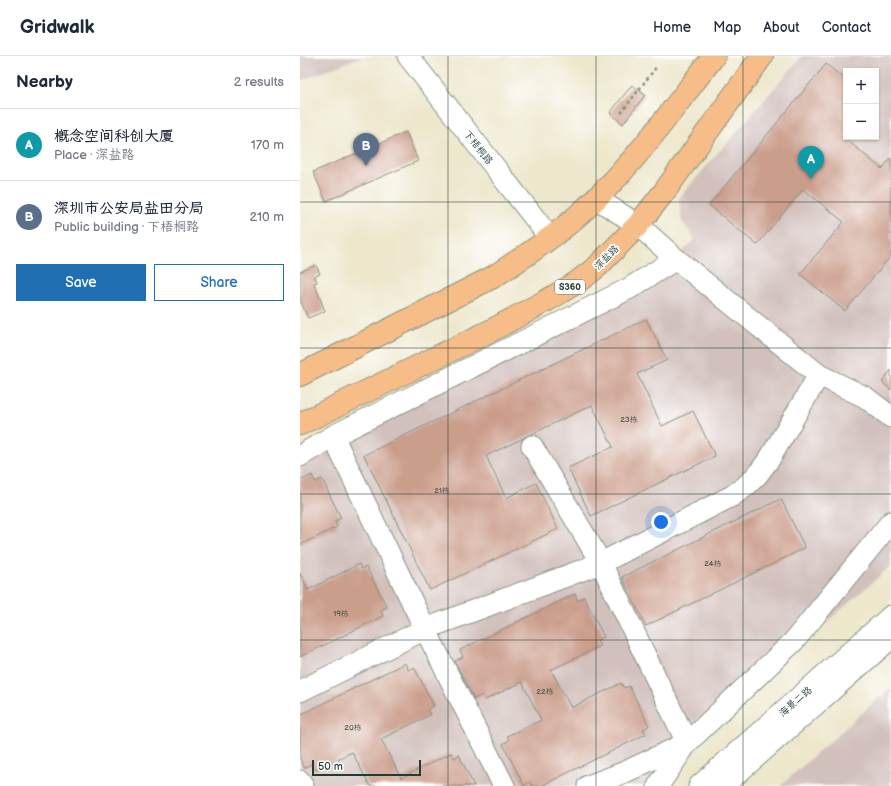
<!DOCTYPE html>
<html lang="en">
<head>
<meta charset="utf-8">
<style>
  body { margin:0; font-family:"Balsamiq Sans","LXGW WenKai TC",sans-serif; background:#f2f2f3; color:#1f2937 }
  .controls { position:absolute; right:12px; top:12px; display:grid; overflow:hidden; border-radius:0px; box-shadow:0 1px 3px #0004 }
  .controls button { width:36px; height:36px; display:grid; place-items:center; padding:0; border:0; border-bottom:1px solid #e0e1e3; background:#fff; color:#1f2937; font:20px sans-serif }
  .scale { position:absolute; left:12px; bottom:10px; width:109px; box-sizing:border-box; padding-left:4px; border:2px solid #1f3d34; border-top:0; font-size:11px; line-height:14px; white-space:nowrap; color:#1f3d34; -webkit-text-stroke:3px #fff; paint-order:stroke }
  .you { position:absolute; left:361px; top:466px; width:14px; height:14px; margin:-10px; border:3px solid #fff; border-radius:50%; background:#1a73e8; box-shadow:0 0 0 6px #1a73e833 }
  .badge { display:grid; place-items:center; width:26px; height:26px; border-radius:50%; background:#1f6fb2; color:#fff; font-size:13px; font-weight:700 }
  .pin { position:absolute; translate:-50% -33px; filter:drop-shadow(0 1px 2px #0008) }
  .pin::after { content:''; position:absolute; top:21px; width:14px; height:12px; background:inherit; clip-path:polygon(0 0,100% 0,50% 100%) }
  .list { margin:0; padding:0; list-style:none }
  h2 { display:flex; justify-content:space-between; align-items:center; height:52px; margin:0; padding:0 16px; font-size:17px }
  h2 small { font-size:13px; font-weight:400; color:#747a83 }
  .list li { display:grid; grid-template-columns:26px 1fr auto; gap:12px; align-items:center; box-sizing:border-box; height:72px; padding:0 16px; border-top:1px solid #e0e1e3 }
  .list b { display:block; font-size:15px; white-space:nowrap }
  .list p { margin:0; font-size:13px; white-space:nowrap; color:#747a83 }
  .list em { font-size:13px; font-style:normal; color:#747a83 }
  .actions { display:flex; gap:8px; padding:12px 16px }
  .actions a { flex:1; padding:9px 0; border:1px solid #1f6fb2; border-radius:0px; text-align:center; font-size:14px; color:#1f6fb2 }
  .actions .main { background:#1f6fb2; color:#fff }
  .map { position:relative; flex:none; width:591px; height:730px; overflow:hidden }
  header { display:flex; align-items:center; gap:24px; box-sizing:border-box; height:56px; padding:0 20px; background:#fff; border-bottom:1px solid #e0e1e3 }
  header strong { font-size:19px }
  nav { display:flex; gap:22px; margin-inline-start:auto; font-size:14px }
  main { display:flex }
  aside { flex:1; background:#fff }
  .map>svg:first-child { display:block }
  .industrial { fill:#d1c0bc; fill-rule:evenodd }
  .building { fill:#cb9d8b }
  .lines { fill:none; stroke-linecap:round; stroke-linejoin:round }
  .minor-casing { stroke:#869280; stroke-width:23 }
  .major-casing { stroke:#869280; stroke-width:24 }
  .path { stroke:#869280; stroke-width:2.5; stroke-dasharray:3 3; stroke-linecap:butt }
  .minor { stroke:#fff; stroke-width:21 }
  .major { stroke:#f7bd88; stroke-width:22 }
  .grid { fill:none; stroke:#1f3d34; stroke-width:1; stroke-opacity:0.55 }
  .labels { text-anchor:middle; stroke-width:3.5; stroke-linejoin:round; paint-order:stroke }
  .number-label { font-size:8px; fill:#4a554a }
  .shield { fill:#fff; stroke:#627771; stroke-width:1 }
  .shield-label { font-size:9px; font-weight:bold; fill:#1f3d34 }
  .street-label { font-size:10px; fill:#1f3d34; stroke:#fff }
</style>
</head>
<body>
<header>
<strong>Gridwalk</strong>
<nav><a>Home</a><a>Map</a><a>About</a><a>Contact</a></nav>
</header>
<main>
<aside>
<h2>Nearby<small>2 results</small></h2>
<ul class="list">
<li><span class="badge" style="background:#0f9aa8">A</span><div><b>概念空间科创大厦</b><p>Place · 深盐路</p></div><em>170 m</em></li>
<li><span class="badge" style="background:#5c6f8a">B</span><div><b>深圳市公安局盐田分局</b><p>Public building · 下梧桐路</p></div><em>210 m</em></li>
</ul>
<div class="actions"><a class="main">Save</a><a>Share</a></div>
</aside>
<div class="map">
<svg width="591" height="730" viewBox="0 0 591 730">
  <rect width="100%" height="100%" fill="#fff"/>
  <filter id="ink" filterUnits="userSpaceOnUse"><feTurbulence type="fractalNoise" baseFrequency=".025" numOctaves="2"/><feDisplacementMap in="SourceGraphic" scale="8" xChannelSelector="R" yChannelSelector="G"/><feConvolveMatrix kernelMatrix="1 2 1 2 8 2 1 2 1" color-interpolation-filters="sRGB"/></filter>
  <filter id="wash" filterUnits="userSpaceOnUse"><feTurbulence type="fractalNoise" baseFrequency=".012" numOctaves="4" result="noise"/><feDisplacementMap in="SourceGraphic" scale="16" xChannelSelector="R" yChannelSelector="G"/><feGaussianBlur stdDeviation="0.9" result="paint"/><feColorMatrix in="noise" values="0 0 0 0 0 0 0 0 0 0 0 0 0 0 0 0 0 1.4 0 .05"/><feComposite in="paint" operator="in"/></filter>
  <g filter="url(#wash)">
    <rect width="100%" height="100%" fill="#ede7cc"/>
    <path class="industrial" d="M0,0H63L0,25Z
      M502,0H591V510L387,687L358,730H0V397L376,203L395,183L382,166L379,142ZM546,15H576V81H546Z
      M591,631V730H480Z"/>
    <g id="blocks">
      <path class="building" d="M526,8L546,24V81H549L547,84L582,113L591,102V200L545,255L500,218L544,166L503,133L457,189L409,149Z
        M332,29L345,39L323,68L310,57Z
        M106,76L118,105L26,145L13,116Z
        M16,209L20,218L14,220L17,226L14,227L25,255L8,262L0,244V216Z
        M346,263L367,304L337,318L362,370L393,355L415,400L291,460L268,412L313,391L292,349L186,400L206,442L236,427L258,473L130,534L64,399Z
        M591,314V334L582,326Z
        M12,419L15,426L22,423L41,462L35,465L37,471L0,489V425Z
        M481,443L505,492L346,570L322,521Z
        M59,508L61,513L66,511L87,551L81,554L83,560L0,601V517L8,534Z
        M275,538L278,545L284,541L304,581L297,584L300,590L251,614L271,652L321,627L324,632L329,630L349,670L343,673L346,678L241,730H232L230,726L224,730L203,688L209,684L207,680L241,664L222,626L185,644L182,639L174,643L155,605L163,601L160,594Z
        M105,607L108,614L114,611L134,650L127,654L130,659L81,683L101,722L151,697L154,702L159,699L174,730H70L52,696L15,714L12,708L4,712L0,703V659Z"/>
    </g>
  </g>
  <g filter="url(#ink)">
    <use href="#blocks" fill-opacity="0" stroke="#869280" stroke-width="1"/>
    <g class="lines">
      <g class="minor-casing">
        <path id="minor" d="M108,0L250,182
          M297,143L338,169L376,203L519,319L565,341L591,361
          M33,380L125,573L204,730
          M232,390L301,507L387,687L358,730
          M0,400L33,380L330,232L376,203
          M0,635L125,573L301,507L432,440L446,430L458,418L470,402L519,319
          M0,725L3,730
          M288,730L325,716L387,687L494,585L591,466
          M399,730L591,560
          M423,730L591,582"/>
      </g>
      <g class="major-casing">
        <path id="major" d="M0,319L193,221C221,203 250,184 275,162C329,116 370,56 414,0
          M0,368L192,274L246,245L276,227L298,210L338,169L364,136L462,0"/>
      </g>
      <path class="path" d="M321,57L357,10"/>
      <use href="#minor" class="minor"/>
      <use href="#major" class="major"/>
    </g>
  </g>
  <path class="grid" d="M148,0V730M296,0V730M443,0V730M0,146H591M0,292H591M0,438H591M0,584H591"/>
  <g class="labels">
    <g class="number-label">
      <text x="329" y="366">23栋</text>
      <text x="142" y="437">21栋</text>
      <text x="413" y="510">24栋</text>
      <text x="41" y="560">19栋</text>
      <text x="245" y="638">22栋</text>
      <text x="53" y="674">20栋</text>
    </g>
    <rect class="shield" x="255" y="224" width="30" height="14" rx="3"/>
    <g class="shield-label">
      <text x="270" y="234">S360</text>
    </g>
    <g class="street-label">
      <text transform="translate(179 91) rotate(52)" y="4">下梧桐路</text>
      <text transform="translate(306 201) rotate(-45)" y="4">深盐路</text>
      <text transform="translate(495 645) rotate(-41)" y="4">海景二路</text>
    </g>
  </g>
</svg>
<div class="controls">
<button>+</button>
<button>−</button>
</div>
<div class="scale">50 m</div>
<div class="you"></div>
<div class="pin badge" style="left:511px;top:123px;background:#0f9aa8">A</div>
<div class="pin badge" style="left:66px;top:110px;background:#5c6f8a">B</div>
</div>
</main>
</body>
</html>
